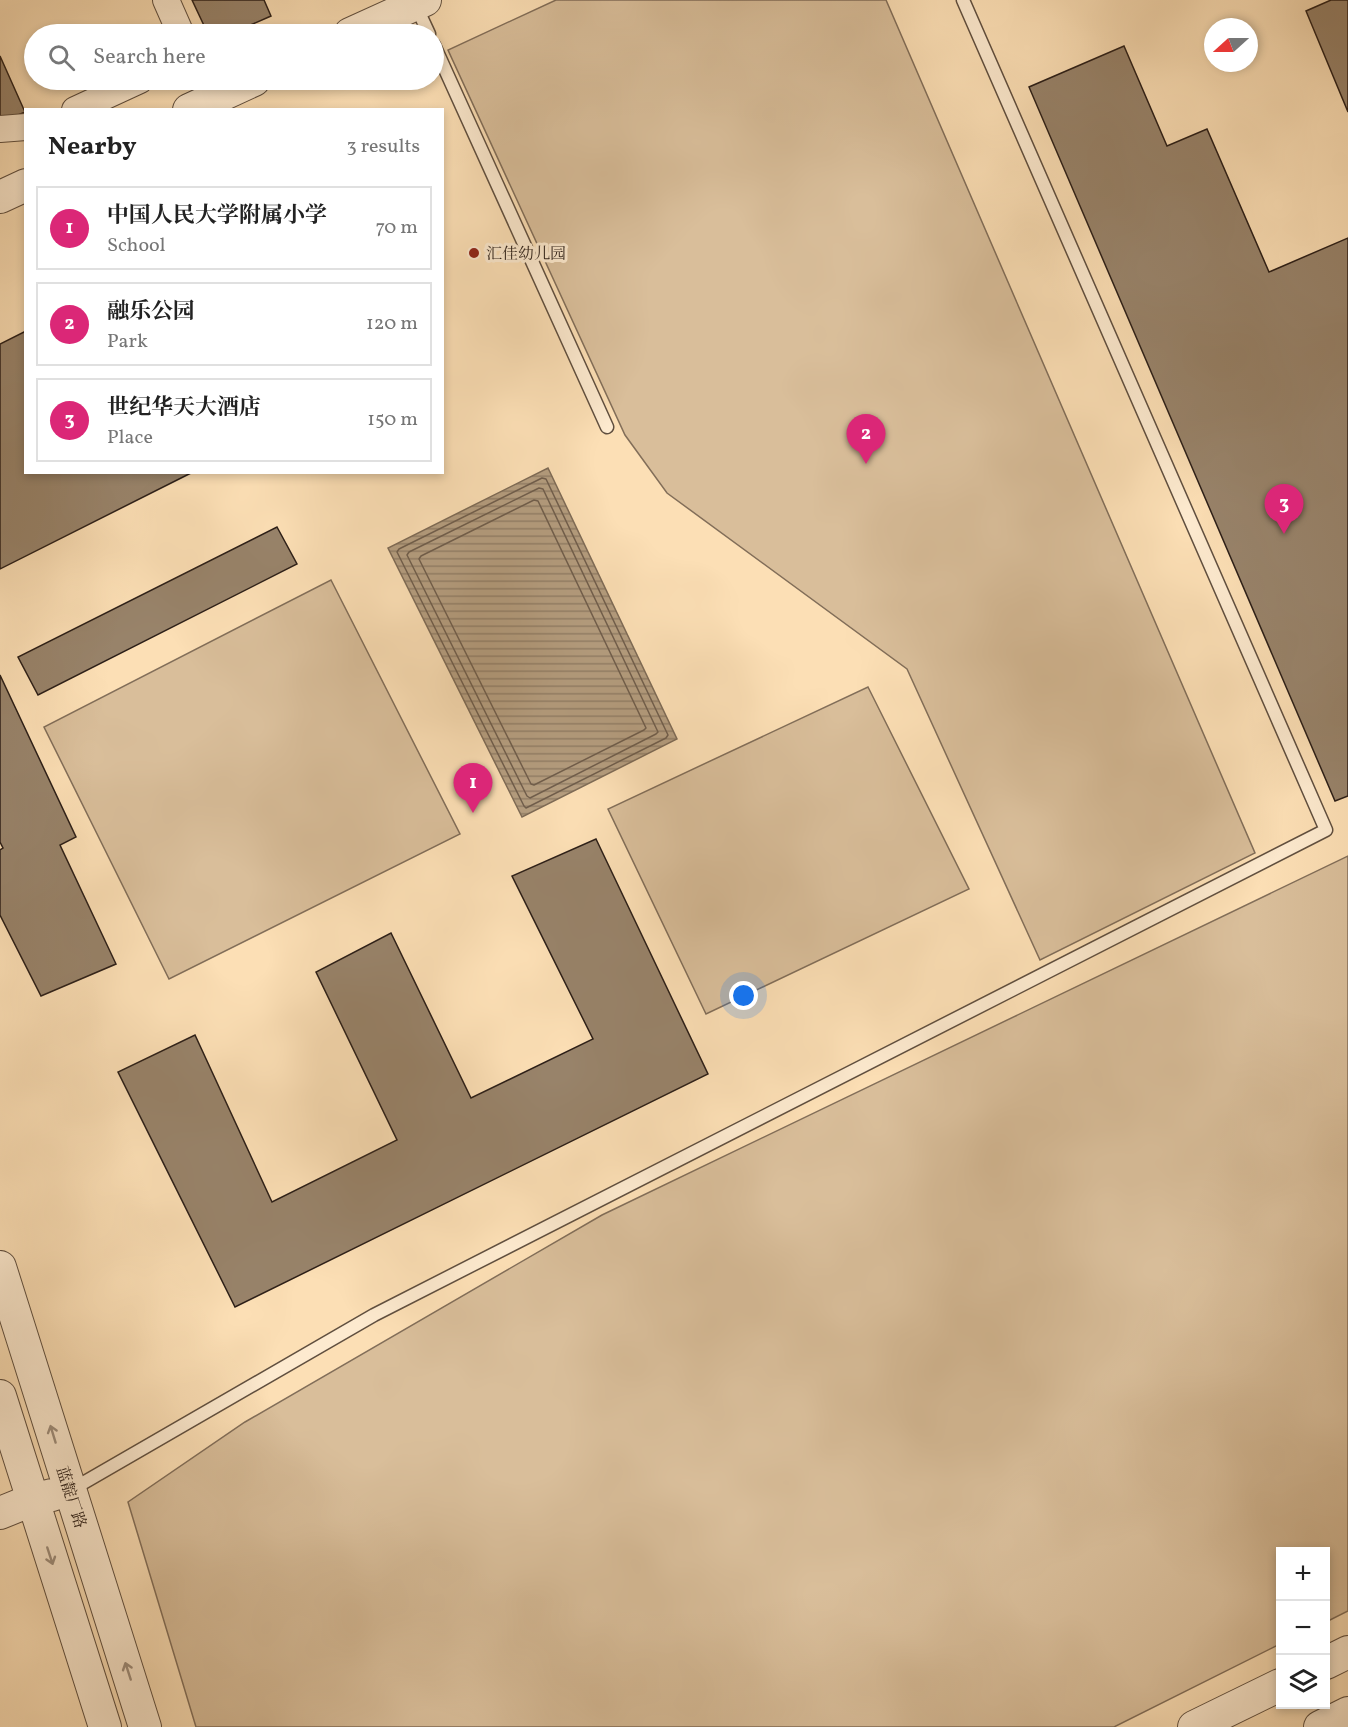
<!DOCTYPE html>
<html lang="en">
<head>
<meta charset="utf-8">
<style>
  body { margin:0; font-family:Vollkorn,"Noto Serif SC",serif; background:#f2f2f2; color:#222 }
  .controls { position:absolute; right:18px; bottom:18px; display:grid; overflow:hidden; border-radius:0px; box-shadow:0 3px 9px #0003 }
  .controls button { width:54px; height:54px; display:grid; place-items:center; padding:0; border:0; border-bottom:2px solid #e0e0e0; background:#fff; color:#222; font:30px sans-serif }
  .compass { position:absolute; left:1204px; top:18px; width:54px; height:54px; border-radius:50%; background:#fff; box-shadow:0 3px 9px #0003; rotate:249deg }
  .you { position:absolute; left:744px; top:996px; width:21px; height:21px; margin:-15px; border:4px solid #fff; border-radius:50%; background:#1a73e8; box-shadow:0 0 0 9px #1a73e833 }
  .badge { display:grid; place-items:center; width:39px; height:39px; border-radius:50%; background:#db2777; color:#fff; font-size:20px; font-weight:700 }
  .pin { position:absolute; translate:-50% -50px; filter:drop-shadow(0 2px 3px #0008) }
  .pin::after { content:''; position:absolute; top:32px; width:21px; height:18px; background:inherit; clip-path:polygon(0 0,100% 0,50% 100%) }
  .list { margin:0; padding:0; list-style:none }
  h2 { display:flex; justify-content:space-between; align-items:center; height:78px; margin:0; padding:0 24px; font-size:26px }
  h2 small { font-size:20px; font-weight:400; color:#767676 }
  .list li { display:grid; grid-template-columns:39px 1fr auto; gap:18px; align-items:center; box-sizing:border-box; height:84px; margin:0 12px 12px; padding:0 12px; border:2px solid #e0e0e0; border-radius:0px }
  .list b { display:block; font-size:22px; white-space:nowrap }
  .list p { margin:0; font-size:20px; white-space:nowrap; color:#767676 }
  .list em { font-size:20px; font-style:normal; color:#767676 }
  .icon { flex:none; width:33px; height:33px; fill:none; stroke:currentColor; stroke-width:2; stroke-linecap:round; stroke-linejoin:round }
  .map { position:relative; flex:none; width:1348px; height:1727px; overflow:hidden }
  .search { position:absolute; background:#fff; box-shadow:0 3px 9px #0003; left:24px; top:24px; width:420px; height:66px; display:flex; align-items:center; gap:15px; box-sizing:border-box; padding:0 21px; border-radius:33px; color:#767676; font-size:22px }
  .panel { position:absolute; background:#fff; box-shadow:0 3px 9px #0003; left:24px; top:108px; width:420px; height:366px; border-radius:0px }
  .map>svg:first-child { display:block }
  .park { fill:#d9be9a; stroke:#826e59; stroke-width:1.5 }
  .water { fill:url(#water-rules); stroke:#7e6b56; stroke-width:1.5 }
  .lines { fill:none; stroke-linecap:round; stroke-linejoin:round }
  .shore { stroke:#705e4c; stroke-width:1.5 }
  .building { fill:#98836a; stroke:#2c1f18; stroke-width:1.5 }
  .service-casing { stroke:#604f3f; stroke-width:15 }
  .minor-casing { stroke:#604f3f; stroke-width:28 }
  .tertiary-casing { stroke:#604f3f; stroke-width:34 }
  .service { stroke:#fdeacf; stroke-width:12 }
  .minor { stroke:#fdeacf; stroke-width:26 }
  .tertiary { stroke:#fdeacf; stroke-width:32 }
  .oneway { stroke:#9f8f7d }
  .poi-dot { fill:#8f2418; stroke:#fdeacf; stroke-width:2 }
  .labels { text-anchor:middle; stroke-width:6; stroke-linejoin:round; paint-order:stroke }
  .poi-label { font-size:16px; fill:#2c1f18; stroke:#fdeacf; text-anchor:start }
  .street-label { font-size:16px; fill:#2c1f18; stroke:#fdeacf }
</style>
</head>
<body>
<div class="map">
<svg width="1348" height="1727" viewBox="0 0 1348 1727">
  <defs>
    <pattern id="water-rules" width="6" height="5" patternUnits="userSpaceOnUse" patternTransform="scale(1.5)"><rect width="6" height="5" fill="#b59e80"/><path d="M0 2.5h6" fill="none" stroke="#938068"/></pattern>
  </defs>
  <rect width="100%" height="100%" fill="#fcdfb5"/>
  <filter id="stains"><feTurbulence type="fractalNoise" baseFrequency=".00333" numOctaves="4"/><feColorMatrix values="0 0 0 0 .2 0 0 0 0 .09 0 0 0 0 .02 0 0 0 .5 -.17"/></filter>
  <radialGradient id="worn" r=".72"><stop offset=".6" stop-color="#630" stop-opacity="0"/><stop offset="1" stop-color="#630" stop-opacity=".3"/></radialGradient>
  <path class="park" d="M556,0H886L1255,853L1040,960L907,669L667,493L625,435L448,50Z
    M331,580L460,834L169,979L44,727Z
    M868,687L969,889L706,1014L608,809Z
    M1348,856V1611L1326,1622V1552H1280V1644L1114,1727H196L128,1502L245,1422L602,1215Z"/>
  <path class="water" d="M548,468L677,739L522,817L388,548Z"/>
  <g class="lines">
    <path class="shore" d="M542,478L546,479L668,735L666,738L526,808L524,806L397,552L399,549Z
      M539,488L543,489L658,732L656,734L530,798L527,796L407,555L409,552Z
      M534,500L538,501L646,728L644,730L534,785L531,784L419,559L421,556Z"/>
  </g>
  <path class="building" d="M192,0H264L271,16L230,34H208Z
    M1331,0H1348V112L1306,11Z
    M1124,46L1167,146L1207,129L1269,272L1348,238V796L1335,801L1029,87Z
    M0,56L25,112L0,123Z
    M26,331V472H193L0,569V344Z
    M277,527L297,564L38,695L18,657Z
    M0,675L76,837L60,845L116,964L41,996L0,915V850L3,848L0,842Z
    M596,839L708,1074L235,1307L118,1072L195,1035L272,1202L397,1140L316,972L391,933L471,1098L593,1039L512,876Z"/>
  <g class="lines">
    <g class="service-casing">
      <path id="service" d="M416,6L429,34
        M434,45L607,427
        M71,1490L374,1315L1326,830L963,0"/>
    </g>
    <g class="minor-casing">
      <path id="minor" d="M166,0L181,34
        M75,110L140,80
        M0,129L26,127"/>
    </g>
    <g class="tertiary-casing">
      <path id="tertiary" d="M350,34L425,0
        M189,110L254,80
        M0,197L26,185
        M0,1267L145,1727
        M0,1396L105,1727
        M0,1513L32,1500L52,1495
        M1326,1663L1348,1652
        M1194,1727L1280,1685
        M1320,1727L1348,1713"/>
    </g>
    <use href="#service" class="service"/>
    <use href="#minor" class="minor"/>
    <use href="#tertiary" class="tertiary"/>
  </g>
  <defs><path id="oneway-shaft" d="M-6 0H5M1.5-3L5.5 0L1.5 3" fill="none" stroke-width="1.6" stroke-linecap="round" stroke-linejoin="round" transform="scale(1.5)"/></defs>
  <g class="oneway">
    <use href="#oneway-shaft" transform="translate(53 1434) rotate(-107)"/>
    <use href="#oneway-shaft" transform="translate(50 1556) rotate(72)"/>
    <use href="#oneway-shaft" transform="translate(128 1671) rotate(-108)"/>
  </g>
  <circle class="poi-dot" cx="474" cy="253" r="6"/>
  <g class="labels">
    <g class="poi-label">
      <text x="486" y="259">汇佳幼儿园</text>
    </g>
    <g class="street-label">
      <text transform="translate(72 1497) rotate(72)" y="6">蓝靛厂路</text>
    </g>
  </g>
  <rect width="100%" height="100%" filter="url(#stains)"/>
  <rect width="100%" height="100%" fill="url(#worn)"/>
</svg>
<div class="controls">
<button>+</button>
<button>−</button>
<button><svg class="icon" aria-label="layers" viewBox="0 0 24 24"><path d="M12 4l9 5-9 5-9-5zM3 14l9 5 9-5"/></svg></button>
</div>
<svg class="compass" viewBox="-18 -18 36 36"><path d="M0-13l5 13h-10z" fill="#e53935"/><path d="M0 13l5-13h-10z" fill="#767676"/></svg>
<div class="you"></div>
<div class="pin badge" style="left:473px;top:813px">1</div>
<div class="pin badge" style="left:866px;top:464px">2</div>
<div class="pin badge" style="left:1284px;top:534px">3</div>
<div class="search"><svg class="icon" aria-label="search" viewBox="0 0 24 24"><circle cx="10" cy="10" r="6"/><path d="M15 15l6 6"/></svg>Search here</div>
<section class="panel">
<h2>Nearby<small>3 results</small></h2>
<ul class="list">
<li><span class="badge">1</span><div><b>中国人民大学附属小学</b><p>School</p></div><em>70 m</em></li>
<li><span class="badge">2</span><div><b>融乐公园</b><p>Park</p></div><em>120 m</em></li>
<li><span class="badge">3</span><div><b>世纪华天大酒店</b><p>Place</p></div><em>150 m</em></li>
</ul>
</section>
</div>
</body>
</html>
